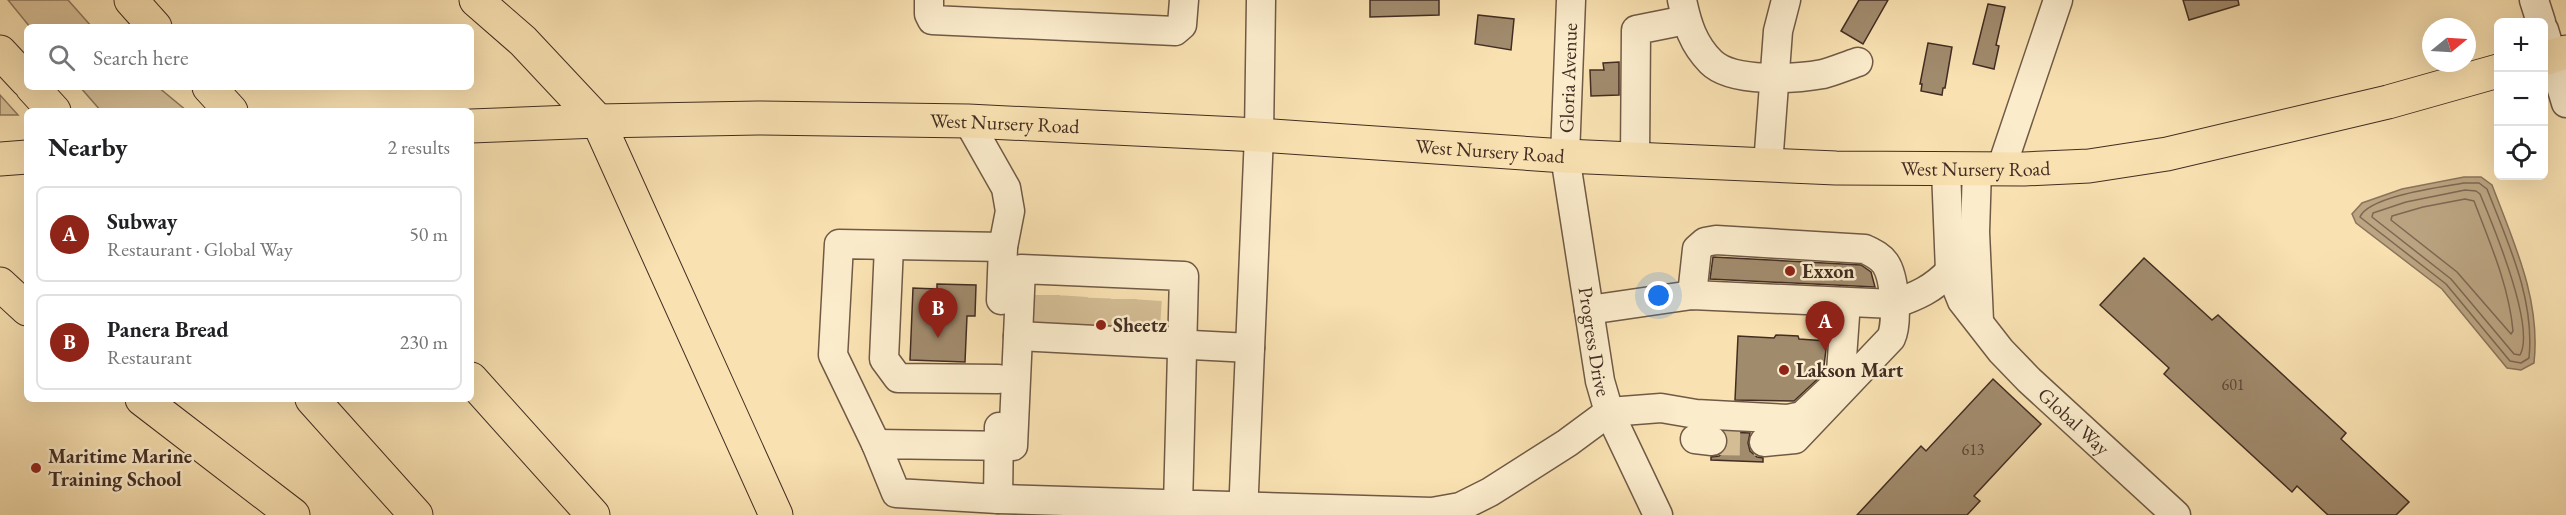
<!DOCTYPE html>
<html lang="en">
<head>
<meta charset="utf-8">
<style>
  body { margin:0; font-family:"EB Garamond",serif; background:#f6f6f6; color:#202124 }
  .controls { position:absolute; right:18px; top:18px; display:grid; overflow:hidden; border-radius:9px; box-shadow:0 6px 24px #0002 }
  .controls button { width:54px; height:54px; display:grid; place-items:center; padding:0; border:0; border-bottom:2px solid #e0e0e0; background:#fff; color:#202124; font:30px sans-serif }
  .compass { position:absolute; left:2422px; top:18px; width:54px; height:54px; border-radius:50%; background:#fff; box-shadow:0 6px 24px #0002; rotate:72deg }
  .you { position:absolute; left:1659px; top:296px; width:21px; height:21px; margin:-15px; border:4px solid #fff; border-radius:50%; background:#1a73e8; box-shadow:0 0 0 9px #1a73e833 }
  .badge { display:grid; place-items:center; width:39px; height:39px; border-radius:50%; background:#8f2418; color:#fff; font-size:20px; font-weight:700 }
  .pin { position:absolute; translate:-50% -50px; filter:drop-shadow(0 2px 3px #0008) }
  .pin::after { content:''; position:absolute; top:32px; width:21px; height:18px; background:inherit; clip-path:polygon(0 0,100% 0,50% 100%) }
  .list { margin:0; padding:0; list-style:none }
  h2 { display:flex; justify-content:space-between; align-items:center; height:78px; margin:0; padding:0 24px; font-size:26px }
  h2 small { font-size:20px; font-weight:400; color:#757577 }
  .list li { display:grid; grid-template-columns:39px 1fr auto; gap:18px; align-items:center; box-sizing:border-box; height:96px; margin:0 12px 12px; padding:0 12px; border:2px solid #e0e0e0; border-radius:9px }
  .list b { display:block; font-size:22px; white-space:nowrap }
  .list p { margin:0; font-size:20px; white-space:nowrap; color:#757577 }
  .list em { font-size:20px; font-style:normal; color:#757577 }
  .icon { flex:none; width:33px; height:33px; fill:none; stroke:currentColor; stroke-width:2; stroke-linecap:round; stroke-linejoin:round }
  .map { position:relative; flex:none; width:2566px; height:515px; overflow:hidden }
  .search { position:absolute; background:#fff; box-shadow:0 6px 24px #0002; left:24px; top:24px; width:450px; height:66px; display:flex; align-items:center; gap:15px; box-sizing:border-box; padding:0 21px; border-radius:9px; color:#757577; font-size:22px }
  .panel { position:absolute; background:#fff; box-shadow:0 6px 24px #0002; left:24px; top:108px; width:450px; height:294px; border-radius:9px }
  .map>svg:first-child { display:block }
  .green { fill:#dac299; stroke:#8e785e; stroke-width:1.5 }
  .water { fill:#bba481; stroke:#8b745b; stroke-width:1.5 }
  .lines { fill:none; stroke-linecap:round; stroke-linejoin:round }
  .shore { stroke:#7e6852; stroke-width:1.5 }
  .building { fill:#a18b6d; stroke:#422d23; stroke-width:1.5 }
  .minor-tunnel { stroke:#d4bd95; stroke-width:28; stroke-dasharray:28 14; stroke-linecap:butt }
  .minor-casing { stroke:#705a46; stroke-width:31 }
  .major-casing { stroke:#422d23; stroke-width:35 }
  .highway-casing { stroke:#422d23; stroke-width:35 }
  .minor { stroke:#fbeccc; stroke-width:28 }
  .major { stroke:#f9e1b1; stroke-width:33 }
  .highway { stroke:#f9e1b1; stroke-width:33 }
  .poi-dot { fill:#8f2418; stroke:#fbeccc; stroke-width:2 }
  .labels { text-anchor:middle; stroke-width:5; stroke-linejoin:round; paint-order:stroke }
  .number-label { font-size:16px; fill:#5a4436 }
  .street-label { font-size:20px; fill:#422d23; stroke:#fbeccc }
  .poi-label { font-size:20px; font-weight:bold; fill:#422d23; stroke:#fbeccc; text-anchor:start }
</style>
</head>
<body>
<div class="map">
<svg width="2566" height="515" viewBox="0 0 2566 515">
  <rect width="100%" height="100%" fill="#f9e1b1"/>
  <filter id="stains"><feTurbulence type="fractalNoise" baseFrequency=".00333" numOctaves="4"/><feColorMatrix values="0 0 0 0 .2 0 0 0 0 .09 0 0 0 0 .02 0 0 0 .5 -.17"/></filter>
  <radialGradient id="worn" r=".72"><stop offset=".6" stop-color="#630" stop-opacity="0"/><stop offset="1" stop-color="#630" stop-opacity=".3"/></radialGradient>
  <path class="green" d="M8,0H68L92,27H30Z
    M80,87H158L187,111H101Z
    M0,95L18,115H0Z"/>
  <path class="water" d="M2464,177H2481L2492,185C2514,243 2541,300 2534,363L2521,370L2507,368L2442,289L2356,223L2352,214L2362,203L2402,189Z"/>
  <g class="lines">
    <path class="shore" d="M2464,183H2479L2487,189C2508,243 2535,299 2529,358L2521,363L2510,361L2446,284L2360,217C2369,196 2442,187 2464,183Z
      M2465,190L2476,191L2480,194C2493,225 2536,327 2520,355L2514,354L2451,279L2372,217L2373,213L2406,202Z
      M2465,199L2474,201C2490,243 2509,286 2513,331L2511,334L2457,272L2391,220L2392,216L2423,207Z"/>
  </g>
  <path class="building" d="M1370,0H1439V15L1370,17Z
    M1859,0H1888L1863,44L1841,31Z
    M2183,0H2238L2239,5L2189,20Z
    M1988,4L2005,7L1996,45L1999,46L1994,69L1973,64Z
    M1478,15L1514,19L1511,50L1475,44Z
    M1928,43L1952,47L1945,88H1943L1942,95L1921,91L1922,84H1920Z
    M1619,62V95L1591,96L1590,70H1604L1603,63Z
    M1713,257L1861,265L1871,272L1875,287L1710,279Z
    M2144,258L2212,320L2218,315L2346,433L2341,439L2409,502L2396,515H2328L2297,486L2292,492L2164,374L2169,368L2100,305Z
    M937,284L976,285L975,316H967L965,362L910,360L913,288L937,289Z
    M1776,335L1798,336L1799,339L1827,341L1823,374L1794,401L1735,400L1738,336L1774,338Z
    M1993,379L2041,424L1974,496L1980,501L1967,515H1857L1921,446L1926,451Z
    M1725,432L1750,433L1748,443L1750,451L1757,457L1763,458V462L1711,460V457L1719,456L1726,450L1728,442Z"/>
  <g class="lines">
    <path class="minor-tunnel" d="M1046,323V293
      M1072,324L1074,294
      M1096,326L1097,295
      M1123,327V296
      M1146,328L1148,297
      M1712,441L1764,442"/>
    <g class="minor-casing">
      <g id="minor">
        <path d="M929,0V14L932,20L1175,31L1182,25L1184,0"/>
        <path id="s1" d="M1571,0L1565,156L1600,381L1609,412L1658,515"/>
        <path d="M1682,0C1687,24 1693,44 1711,62C1732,83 1795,79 1823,74C1834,71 1846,66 1858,62"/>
        <path d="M2534,0L2541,22"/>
        <path d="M2544,30L2566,103"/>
        <path d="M968,121L1006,188L1010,211L1003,247L1001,300"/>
        <path d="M1635,159L1636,30L1686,20"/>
        <path d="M1768,165L1778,31L1786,0"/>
        <path d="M1977,169L1975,232L1979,321"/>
        <path d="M2001,169L2058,0"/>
        <path id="s2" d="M1946,170L1950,271L1962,301L2001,351L2029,380L2176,515"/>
        <path d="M889,246L884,359L898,378L998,379"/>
        <path d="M1692,295L1697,249L1705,242L1716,240L1865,249C1873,253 1880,256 1885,263C1895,277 1898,323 1891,338L1795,439L1764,442"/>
        <path d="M1589,310L1692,295L1894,304C1917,296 1933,289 1950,271"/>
        <path d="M1018,336L1250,348"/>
        <path d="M1695,439L1712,441"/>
        <path d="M876,444L833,355L839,244L1003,247"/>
        <path d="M998,499L999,427"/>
        <path d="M1178,505L1184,276L1021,269L1013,446L876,444L896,493L998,499L1432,512L1460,507L1490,492L1567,443L1609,412L1661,408L1696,414L1788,419L1802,416L1837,383L1841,372L1846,302"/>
        <path d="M1243,515L1259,135L1261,0"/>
      </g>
    </g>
    <g class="major-casing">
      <g id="major">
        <path d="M2544,59L2566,52"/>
        <path id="s3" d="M471,126L598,121L758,118L968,121L1259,135L1565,156L1836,168L2024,169L2089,166L2167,154L2388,102L2498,71"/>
        <path d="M0,159L27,157"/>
      </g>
    </g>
    <g class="highway-casing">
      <path id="highway" d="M131,0L155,27
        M476,0L523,41L598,121L776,515
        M0,52L27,81
        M32,87L54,111
        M209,87L231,111
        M0,284L27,309
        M471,379L593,515
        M142,399L293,515
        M312,399L416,515"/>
    </g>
    <use href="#minor" class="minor"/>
    <use href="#major" class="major"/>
    <use href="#highway" class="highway"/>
  </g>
  <g class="poi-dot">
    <circle cx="1790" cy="271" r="6"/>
    <circle cx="1101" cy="325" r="6"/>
    <circle cx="1784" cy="370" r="6"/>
    <circle cx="36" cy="468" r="6"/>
  </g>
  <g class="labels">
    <g class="number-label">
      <text x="2233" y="390">601</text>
      <text x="1973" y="455">613</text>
    </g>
    <g class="street-label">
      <text transform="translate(1568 78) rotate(-88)" y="7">Gloria Avenue</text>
      <text dy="7" stroke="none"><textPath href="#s3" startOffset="534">West Nursery Road</textPath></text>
      <text dy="7" stroke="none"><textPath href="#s3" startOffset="1020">West Nursery Road</textPath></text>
      <text dy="7" stroke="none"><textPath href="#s3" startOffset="1506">West Nursery Road</textPath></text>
      <text dy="7" stroke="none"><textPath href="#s1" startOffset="344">Progress Drive</textPath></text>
      <text dy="7" stroke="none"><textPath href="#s2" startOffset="298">Global Way</textPath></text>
    </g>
    <g class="poi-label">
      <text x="1802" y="278">Exxon</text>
      <text x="1113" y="332">Sheetz</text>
      <text x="1796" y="377">Lakson Mart</text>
      <text x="48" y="463">Maritime Marine<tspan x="48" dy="23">Training School</tspan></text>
    </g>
  </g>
  <rect width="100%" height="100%" filter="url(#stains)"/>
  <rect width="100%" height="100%" fill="url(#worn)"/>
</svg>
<div class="controls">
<button>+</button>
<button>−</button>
<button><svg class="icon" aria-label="locate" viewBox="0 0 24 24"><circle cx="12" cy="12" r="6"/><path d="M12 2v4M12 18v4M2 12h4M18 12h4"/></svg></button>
</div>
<svg class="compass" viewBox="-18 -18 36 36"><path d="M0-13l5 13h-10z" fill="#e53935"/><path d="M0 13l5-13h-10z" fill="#757577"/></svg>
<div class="you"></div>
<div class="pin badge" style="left:1825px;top:351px">A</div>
<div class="pin badge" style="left:938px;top:338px">B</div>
<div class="search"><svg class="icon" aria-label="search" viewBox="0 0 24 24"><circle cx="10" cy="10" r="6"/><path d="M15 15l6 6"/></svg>Search here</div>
<section class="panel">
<h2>Nearby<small>2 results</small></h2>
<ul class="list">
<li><span class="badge">A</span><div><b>Subway</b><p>Restaurant · Global Way</p></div><em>50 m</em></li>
<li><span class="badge">B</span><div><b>Panera Bread</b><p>Restaurant</p></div><em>230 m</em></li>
</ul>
</section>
</div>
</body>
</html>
